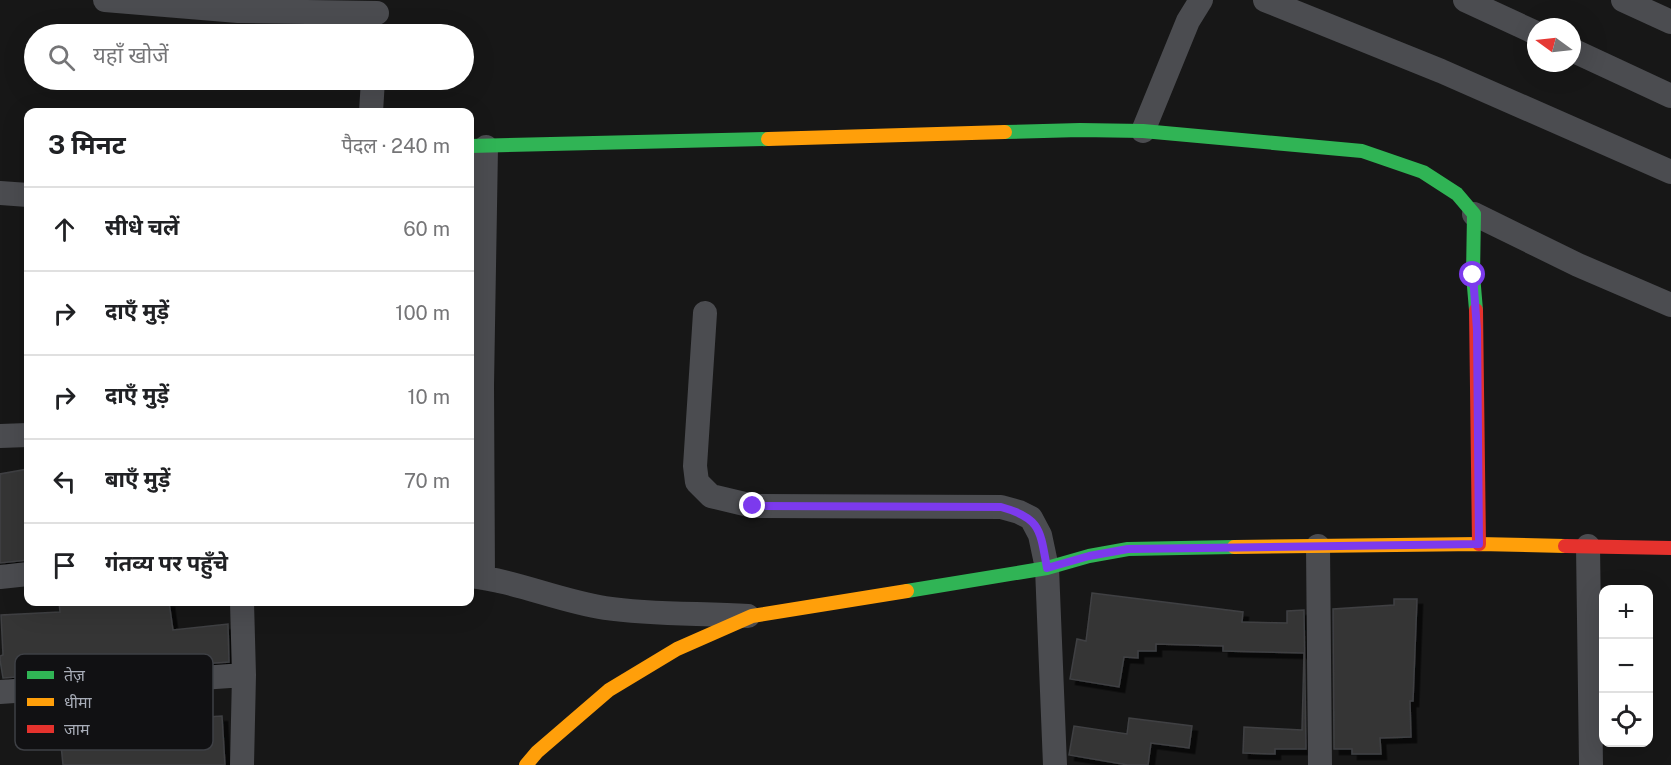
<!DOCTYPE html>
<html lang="hi">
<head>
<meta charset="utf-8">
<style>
  body { margin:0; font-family:"Public Sans","Noto Sans Devanagari",sans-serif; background:#f6f6f6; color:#202124 }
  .controls { position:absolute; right:18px; bottom:18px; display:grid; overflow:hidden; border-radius:12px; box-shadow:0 6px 24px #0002 }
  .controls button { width:54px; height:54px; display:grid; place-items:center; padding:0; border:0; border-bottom:2px solid #e0e0e0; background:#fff; color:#202124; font:30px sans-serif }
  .compass { position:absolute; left:1527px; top:18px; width:54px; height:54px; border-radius:50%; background:#fff; box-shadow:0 6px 24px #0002; rotate:285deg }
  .stop { position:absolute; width:18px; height:18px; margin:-14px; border:4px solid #7c3aed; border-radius:50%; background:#fff }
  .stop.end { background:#7c3aed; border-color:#fff; box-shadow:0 2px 6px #0008 }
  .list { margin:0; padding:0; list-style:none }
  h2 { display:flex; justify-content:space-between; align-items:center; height:78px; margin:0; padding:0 24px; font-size:26px }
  h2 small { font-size:20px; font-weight:400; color:#757577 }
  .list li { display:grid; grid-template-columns:39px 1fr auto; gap:18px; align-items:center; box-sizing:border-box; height:84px; padding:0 24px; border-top:2px solid #e0e0e0 }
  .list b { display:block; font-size:22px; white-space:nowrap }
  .list em { font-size:20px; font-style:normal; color:#757577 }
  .icon { flex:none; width:33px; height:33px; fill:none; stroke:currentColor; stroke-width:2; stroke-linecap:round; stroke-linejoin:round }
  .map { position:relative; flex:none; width:1671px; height:765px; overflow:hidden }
  .search { position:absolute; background:#fff; box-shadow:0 6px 24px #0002; left:24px; top:24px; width:450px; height:66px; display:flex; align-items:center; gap:15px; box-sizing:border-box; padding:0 21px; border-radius:33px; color:#757577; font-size:22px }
  .panel { position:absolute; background:#fff; box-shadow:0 6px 24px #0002; left:24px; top:108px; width:450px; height:498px; border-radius:12px }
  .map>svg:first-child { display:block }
  .building { fill:#353536; stroke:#3f4043; stroke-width:1.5; filter:url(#shadow) }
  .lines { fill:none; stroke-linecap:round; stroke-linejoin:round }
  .street { stroke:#4b4c50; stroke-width:24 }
  .fast { stroke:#30b455; stroke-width:14 }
  .slow { stroke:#ff9f0a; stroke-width:14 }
  .jam { stroke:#e5322d; stroke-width:14 }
  .route { stroke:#7c3aed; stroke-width:8 }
  .key { fill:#111113; stroke:#3e4045; stroke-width:1.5 }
  .key-label { font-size:16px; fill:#a8adb8 }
</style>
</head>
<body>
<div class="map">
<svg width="1671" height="765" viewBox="0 0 1671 765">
  <defs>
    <filter id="shadow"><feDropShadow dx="5.5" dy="5.5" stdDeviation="0" flood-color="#0009"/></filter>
  </defs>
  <rect width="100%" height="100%" fill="#171717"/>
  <path class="building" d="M28,469V560L0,563V474Z
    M1092,593L1243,612L1242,622L1287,623V611L1304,610L1306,749H1275V754L1243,753L1244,727L1302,730L1304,653L1223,651V646L1156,644V651H1138V658L1124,657L1119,687L1070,679L1077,639L1086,641Z
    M1394,599H1417L1413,701H1410L1411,737L1380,738L1381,754H1352V749H1334L1333,609L1394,605Z
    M59,602H169L173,630L228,624L229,662L3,678L0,660V656L3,655L1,615L60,612Z
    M222,716L225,765H63L59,725L110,720L111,723Z
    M1129,718L1192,726L1189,748L1151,743L1148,765H1128L1069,755L1074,726L1127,734Z"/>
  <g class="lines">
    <path class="street" d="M105,0L238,11L377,13
      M1265,0L1441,71L1671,172
      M1465,0L1536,33
      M1623,0L1671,22
      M1572,50L1671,96
      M371,112L373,80
      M1143,131L1188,21L1201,0
      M0,193L28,195
      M1474,214L1578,265L1671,305
      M705,313L695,466L697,482L711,496L753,506L1001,507L1019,512L1031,518L1040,535L1047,568L1055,765
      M0,436L28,435
      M1318,546L1320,765
      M1588,546L1591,765
      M470,576C516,581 559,601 605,608C652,615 700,613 748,616
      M0,577L28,574
      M483,578L482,386L486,147
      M242,602L244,675L242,765
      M0,692L244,675"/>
    <path class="fast" d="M1005,132L1080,130L1143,131L1362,151L1423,172L1457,194L1474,214L1473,275L1476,310
      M470,146L768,139
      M907,591L1047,568L1089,556L1128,549L1234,547"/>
    <path class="slow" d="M768,139L1005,132
      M1234,547L1479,544L1565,546
      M526,765L537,752L609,690L677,649L752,616L907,591"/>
    <path class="jam" d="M1476,310L1479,544
      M1565,546L1671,548"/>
  </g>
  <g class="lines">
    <path class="route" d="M753,506L1001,507C1041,518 1040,530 1047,568L1089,556L1128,549L1479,544L1477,330L1473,275"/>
  </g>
  <rect x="15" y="654" width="198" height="96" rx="9" class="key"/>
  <rect x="27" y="671" width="27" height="8" fill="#30b455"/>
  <rect x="27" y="698" width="27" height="8" fill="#ff9f0a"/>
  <rect x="27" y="725" width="27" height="8" fill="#e5322d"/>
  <g class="key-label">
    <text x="64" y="681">तेज़</text>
    <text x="64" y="708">धीमा</text>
    <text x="64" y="735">जाम</text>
  </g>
</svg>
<div class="controls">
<button>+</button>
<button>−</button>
<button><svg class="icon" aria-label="locate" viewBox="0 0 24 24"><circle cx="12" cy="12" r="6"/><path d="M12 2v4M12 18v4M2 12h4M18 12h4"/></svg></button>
</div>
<svg class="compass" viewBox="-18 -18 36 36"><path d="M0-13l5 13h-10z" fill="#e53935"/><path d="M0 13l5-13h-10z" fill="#757577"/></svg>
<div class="stop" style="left:1473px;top:275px"></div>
<div class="stop end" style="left:753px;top:506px"></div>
<div class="search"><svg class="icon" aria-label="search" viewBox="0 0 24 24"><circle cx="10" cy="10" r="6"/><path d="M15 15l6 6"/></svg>यहाँ खोजें</div>
<section class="panel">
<h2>3 मिनट<small>पैदल · 240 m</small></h2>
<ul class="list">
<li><svg class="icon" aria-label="ahead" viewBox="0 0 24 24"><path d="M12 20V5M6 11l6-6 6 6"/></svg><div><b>सीधे चलें</b></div><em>60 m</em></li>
<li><svg class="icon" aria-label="right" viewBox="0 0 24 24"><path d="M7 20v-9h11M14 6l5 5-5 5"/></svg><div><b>दाएँ मुड़ें</b></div><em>100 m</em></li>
<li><svg class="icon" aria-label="right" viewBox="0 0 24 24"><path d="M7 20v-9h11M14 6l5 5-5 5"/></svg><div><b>दाएँ मुड़ें</b></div><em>10 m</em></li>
<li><svg class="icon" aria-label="left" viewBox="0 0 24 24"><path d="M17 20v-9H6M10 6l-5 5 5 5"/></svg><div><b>बाएँ मुड़ें</b></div><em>70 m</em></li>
<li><svg class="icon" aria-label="arrive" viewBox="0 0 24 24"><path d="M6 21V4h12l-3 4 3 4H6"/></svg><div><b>गंतव्य पर पहुँचे</b></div></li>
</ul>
</section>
</div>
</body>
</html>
